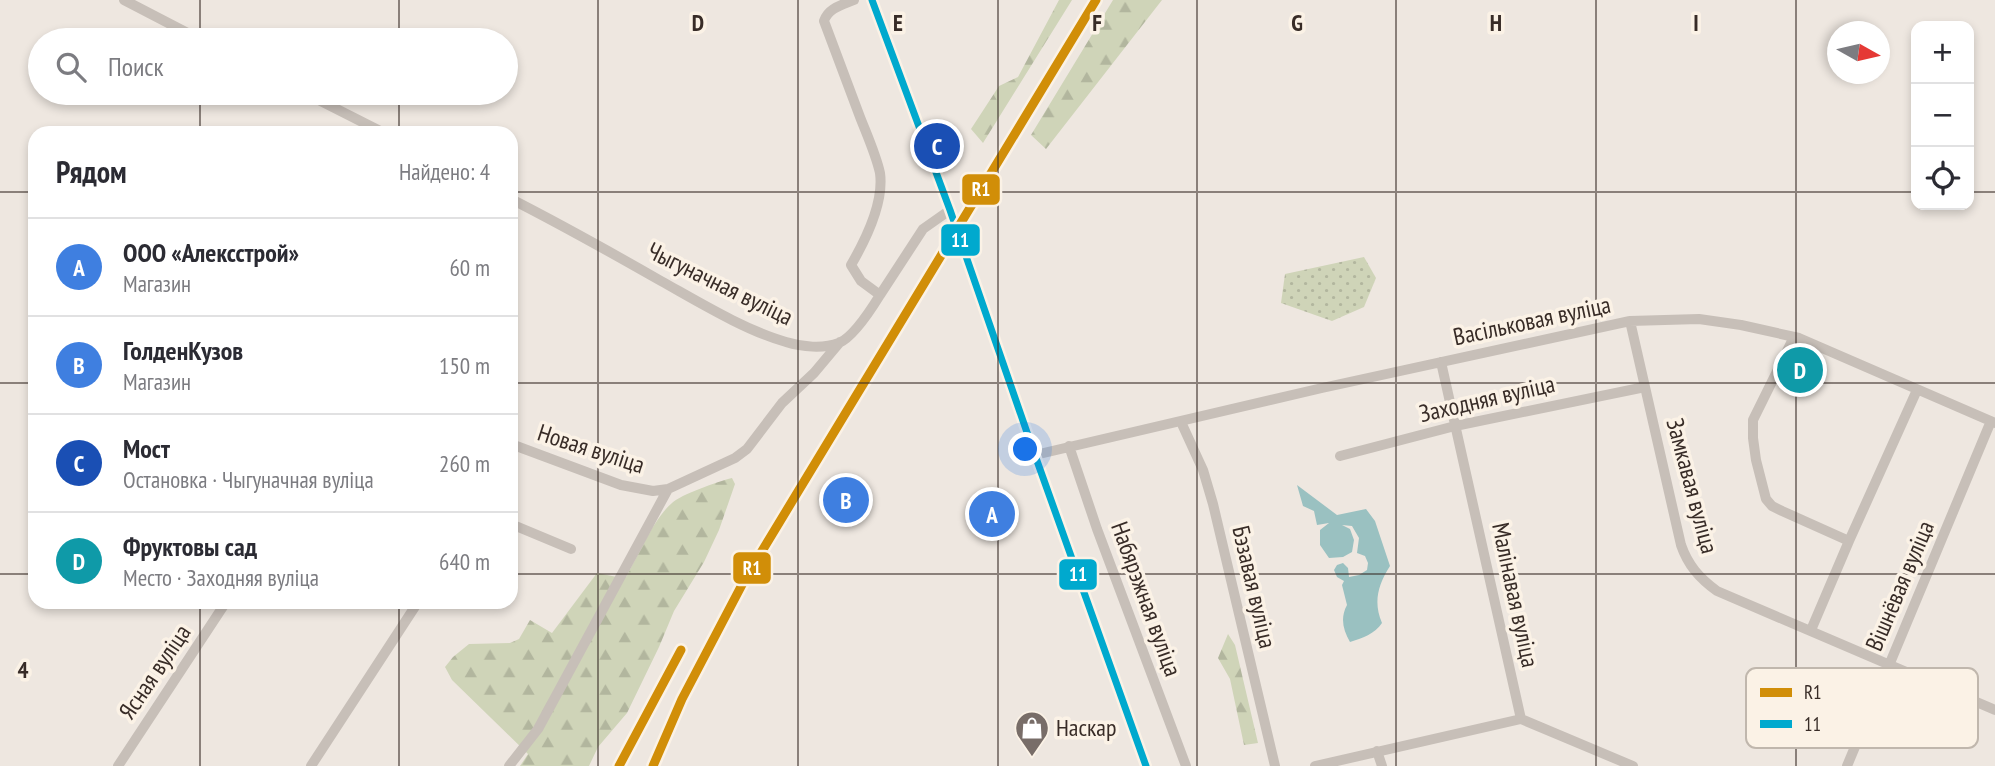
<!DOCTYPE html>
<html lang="ru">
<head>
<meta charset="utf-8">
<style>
  body { margin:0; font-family:"PT Sans Narrow",sans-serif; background:#f2f2f3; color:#2b2b33 }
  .controls { position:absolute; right:21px; top:21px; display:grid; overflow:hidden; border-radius:14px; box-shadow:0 4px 10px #0003 }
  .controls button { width:63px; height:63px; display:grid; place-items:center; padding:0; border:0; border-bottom:2px solid #e1e1e2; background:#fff; color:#2b2b33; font:35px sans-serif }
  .compass { position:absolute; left:1827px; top:21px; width:63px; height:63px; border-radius:50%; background:#fff; box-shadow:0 4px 10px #0003; rotate:98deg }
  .you { position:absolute; left:1026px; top:450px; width:24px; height:24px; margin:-18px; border:5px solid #fff; border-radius:50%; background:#1a73e8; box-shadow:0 0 0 10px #1a73e833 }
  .badge { display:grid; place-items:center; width:46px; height:46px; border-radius:50%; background:#1a73e8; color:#fff; font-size:23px; font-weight:700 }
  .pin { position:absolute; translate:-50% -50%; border:4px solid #fff; box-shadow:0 2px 7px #0006 }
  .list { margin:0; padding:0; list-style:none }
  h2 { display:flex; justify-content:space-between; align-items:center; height:91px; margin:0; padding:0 28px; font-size:30px }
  h2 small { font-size:23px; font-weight:400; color:#7c7c81 }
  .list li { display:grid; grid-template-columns:46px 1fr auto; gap:21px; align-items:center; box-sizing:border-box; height:98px; padding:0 28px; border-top:2px solid #e1e1e2 }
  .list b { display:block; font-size:26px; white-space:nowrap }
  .list p { margin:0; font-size:23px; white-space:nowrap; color:#7c7c81 }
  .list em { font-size:23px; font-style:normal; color:#7c7c81 }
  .icon { flex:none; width:38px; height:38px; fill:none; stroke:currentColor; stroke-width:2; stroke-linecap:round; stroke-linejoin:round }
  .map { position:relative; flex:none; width:1995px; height:766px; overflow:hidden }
  .search { position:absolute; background:#fff; box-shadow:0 4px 10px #0003; left:28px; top:28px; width:490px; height:77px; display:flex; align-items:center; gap:18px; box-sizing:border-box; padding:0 24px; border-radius:38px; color:#7c7c81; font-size:26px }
  .panel { position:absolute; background:#fff; box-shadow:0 4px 10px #0003; left:28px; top:126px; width:490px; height:483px; border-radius:21px }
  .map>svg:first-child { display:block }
  .forest { fill:url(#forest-firs) }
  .park { fill:url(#park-dots) }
  .water { fill:#9ac1c1 }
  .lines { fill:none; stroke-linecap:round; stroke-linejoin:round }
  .minor { stroke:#c7bfb8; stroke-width:10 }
  .bus-1-casing { stroke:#fbf2e6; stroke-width:12 }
  .bus-1 { stroke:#00a9ce; stroke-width:7 }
  .rail-1-casing { stroke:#fbf2e6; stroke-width:14 }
  .rail-1 { stroke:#d18e08; stroke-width:9 }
  .grid { fill:none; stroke:#382c27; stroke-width:2; stroke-opacity:0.55 }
  .labels { text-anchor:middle; stroke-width:7; stroke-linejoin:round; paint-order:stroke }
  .street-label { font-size:24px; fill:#382c27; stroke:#fbf2e6 }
  .poi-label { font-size:24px; fill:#382c27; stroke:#fbf2e6; text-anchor:start }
  .key { fill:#fbf2e6; stroke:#c0b7ad; stroke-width:2 }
  .key-label { font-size:19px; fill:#382c27 }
  .grid-label { font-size:23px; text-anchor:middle; font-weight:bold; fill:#382c27; stroke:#fbf2e6; stroke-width:7; stroke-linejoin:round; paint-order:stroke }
  .line-badge { stroke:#fbf2e6; stroke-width:2.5 }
  .badge-label { font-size:19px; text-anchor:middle; font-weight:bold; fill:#fff }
</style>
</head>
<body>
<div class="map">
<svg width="1995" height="766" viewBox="0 0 1995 766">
  <defs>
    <pattern id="forest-firs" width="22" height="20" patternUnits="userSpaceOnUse" patternTransform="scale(1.75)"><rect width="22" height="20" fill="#cfd4b8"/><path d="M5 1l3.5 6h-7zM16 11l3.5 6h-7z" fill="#b2b69e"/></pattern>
    <pattern id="park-dots" width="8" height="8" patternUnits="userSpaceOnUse" patternTransform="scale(1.75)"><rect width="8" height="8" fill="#cfd4b8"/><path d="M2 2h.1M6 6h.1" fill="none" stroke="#b2b69e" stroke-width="1.8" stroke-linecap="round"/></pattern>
  </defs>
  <rect width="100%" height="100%" fill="#eee7e0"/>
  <path class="forest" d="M1059,0H1072L983,143L971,129L999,86L1018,77Z
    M1113,0H1162L1046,149L1031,135Z
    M732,478L735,484L719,530L704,562L674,611L659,647L627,713L598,747L589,766H520L528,754L452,680L445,667L453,657L469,644L510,643L519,639L530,620L552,633L597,573L617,577H626C638,556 654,518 672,503C682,494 717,482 732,478Z
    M1228,634L1235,645L1258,743L1244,745L1230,679L1218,658Z"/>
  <path class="park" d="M1364,257L1376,278L1364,307L1332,321L1281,303L1285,274Z"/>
  <path class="water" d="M1297,485L1337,515L1366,509L1375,521L1390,566C1378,585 1373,602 1382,623C1375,634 1362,638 1350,642C1343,630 1340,618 1347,605L1342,585L1344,581L1337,577L1334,570L1337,565L1343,563L1348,568L1349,577L1359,575L1367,570L1368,563L1365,556L1357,553L1359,538L1352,526L1342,525L1350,529L1354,540L1352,552L1343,557L1329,558L1320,545V530L1329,523L1317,525L1314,511L1303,506Z"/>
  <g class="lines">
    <path class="minor" d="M124,0L201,40
      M872,0L950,210L1031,444L1146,766
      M305,93L384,133
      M511,199C562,225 612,253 661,281C697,301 746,331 786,342C802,347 823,349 839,343C853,337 872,308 880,295L861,281L851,265C865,241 884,202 880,173C876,155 867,135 860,117C848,85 836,53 824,21C828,8 842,5 854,0
      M880,295L923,229L950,210
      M1630,321L1681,545C1688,565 1699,578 1717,591L1995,710
      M1794,337L1753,420V438L1756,460L1766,499L1772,506L1782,511L1849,541L1917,390
      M1441,362L1521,719L1633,766
      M1181,422L1203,470L1213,504L1275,766
      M511,444L621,485L653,491L668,489L735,458L747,449L782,403L814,373L840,342
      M1069,446L1097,529L1186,766
      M1035,455L1322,388L1630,321L1699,319L1741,325L1799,338L1995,423
      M1340,456L1455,426L1645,387
      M511,524L571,549
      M1811,630L1849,541
      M1377,751L1382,766
      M118,766L226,602
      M311,766L418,602
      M509,766L538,729L668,489
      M1315,766L1521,719
      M1847,766L1991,421"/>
    <g class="bus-1-casing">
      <path id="bus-1" d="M872,0L950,210L1031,444L1146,766"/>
    </g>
    <use href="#bus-1" class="bus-1"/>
    <g class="rail-1-casing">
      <path id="rail-1" d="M619,766L681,650
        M653,766L682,699L745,579L1096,0"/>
    </g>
    <use href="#rail-1" class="rail-1"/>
  </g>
  <path class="grid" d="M200,0V40M399,0V40M598,0V766M798,0V766M998,0V766M1197,0V766M1396,0V766M1596,0V766M1796,0V766M200,93V133M399,93V133M0,192H35M511,192H1916M1969,192H1995M0,383H35M511,383H1995M0,574H35M511,574H1995M200,602V766M399,602V766"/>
  <defs>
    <g id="shop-pin" transform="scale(1.75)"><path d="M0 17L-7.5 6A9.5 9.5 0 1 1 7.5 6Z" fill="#786d68" stroke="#fbf2e6"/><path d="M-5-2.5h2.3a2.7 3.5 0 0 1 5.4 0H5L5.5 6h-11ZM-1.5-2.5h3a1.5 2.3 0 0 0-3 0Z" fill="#fff"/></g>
  </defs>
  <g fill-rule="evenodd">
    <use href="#shop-pin" x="1032" y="728"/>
  </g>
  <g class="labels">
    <g class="street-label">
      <text transform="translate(720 284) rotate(26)" y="8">Чыгуначная вуліца</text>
      <text transform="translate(1532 321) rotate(-12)" y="8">Васільковая вуліца</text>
      <text transform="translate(1487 399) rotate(-13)" y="8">Заходняя вуліца</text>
      <text transform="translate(591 449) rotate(18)" y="8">Новая вуліца</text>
      <text transform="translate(1692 486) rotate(75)" y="8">Замкавая вуліца</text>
      <text transform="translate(1900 586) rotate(-67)" y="8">Вішнёвая вуліца</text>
      <text transform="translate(1254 587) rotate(77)" y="8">Бэзавая вуліца</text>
      <text transform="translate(1515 595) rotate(78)" y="8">Малінавая вуліца</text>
      <text transform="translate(1146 599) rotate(70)" y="8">Набярэжная вуліца</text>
      <text transform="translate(155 672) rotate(-56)" y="8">Ясная вуліца</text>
    </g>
    <g class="poi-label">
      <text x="1056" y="736">Наскар</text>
    </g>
  </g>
  <rect x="1746" y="668" width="232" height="80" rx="10" class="key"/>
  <rect x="1760" y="688" width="32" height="9" fill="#d18e08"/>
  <rect x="1760" y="720" width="32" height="8" fill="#00a9ce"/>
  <g class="key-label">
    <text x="1804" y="699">R1</text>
    <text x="1804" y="731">11</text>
  </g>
  <g class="grid-label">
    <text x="698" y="31">D</text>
    <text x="898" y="31">E</text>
    <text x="1097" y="31">F</text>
    <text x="1297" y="31">G</text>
    <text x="1496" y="31">H</text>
    <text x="1696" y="31">I</text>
    <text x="23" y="678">4</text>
  </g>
  <g class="line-badge">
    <rect x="961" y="173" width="40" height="33" rx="7" fill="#d18e08"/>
    <rect x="940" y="223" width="41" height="34" rx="7" fill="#00a9ce"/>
    <rect x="732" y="551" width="40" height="34" rx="7" fill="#d18e08"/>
    <rect x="1058" y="558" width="40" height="33" rx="7" fill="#00a9ce"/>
  </g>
  <g class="badge-label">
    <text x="981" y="196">R1</text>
    <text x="960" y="247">11</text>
    <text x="752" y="575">R1</text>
    <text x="1078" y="581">11</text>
  </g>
</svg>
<div class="controls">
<button>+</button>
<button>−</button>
<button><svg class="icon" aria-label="locate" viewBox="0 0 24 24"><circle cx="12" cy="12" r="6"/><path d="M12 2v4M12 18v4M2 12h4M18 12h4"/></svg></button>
</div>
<svg class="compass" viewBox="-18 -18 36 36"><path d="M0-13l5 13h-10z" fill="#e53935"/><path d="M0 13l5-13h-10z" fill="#7c7c81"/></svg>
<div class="you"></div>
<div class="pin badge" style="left:992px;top:514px;background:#3f7fe0">A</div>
<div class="pin badge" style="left:846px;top:500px;background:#3f7fe0">B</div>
<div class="pin badge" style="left:937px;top:146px;background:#1a4fb4">C</div>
<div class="pin badge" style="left:1800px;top:370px;background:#0f9aa8">D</div>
<div class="search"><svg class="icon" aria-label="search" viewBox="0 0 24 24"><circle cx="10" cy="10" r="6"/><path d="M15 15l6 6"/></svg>Поиск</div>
<section class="panel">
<h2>Рядом<small>Найдено: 4</small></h2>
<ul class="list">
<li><span class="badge" style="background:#3f7fe0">A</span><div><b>ООО «Алексстрой»</b><p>Магазин</p></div><em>60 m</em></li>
<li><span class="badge" style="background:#3f7fe0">B</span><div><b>ГолденКузов</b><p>Магазин</p></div><em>150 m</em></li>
<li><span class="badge" style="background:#1a4fb4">C</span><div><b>Мост</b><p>Остановка · Чыгуначная вуліца</p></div><em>260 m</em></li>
<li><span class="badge" style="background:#0f9aa8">D</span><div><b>Фруктовы сад</b><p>Место · Заходняя вуліца</p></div><em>640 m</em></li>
</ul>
</section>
</div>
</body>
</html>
